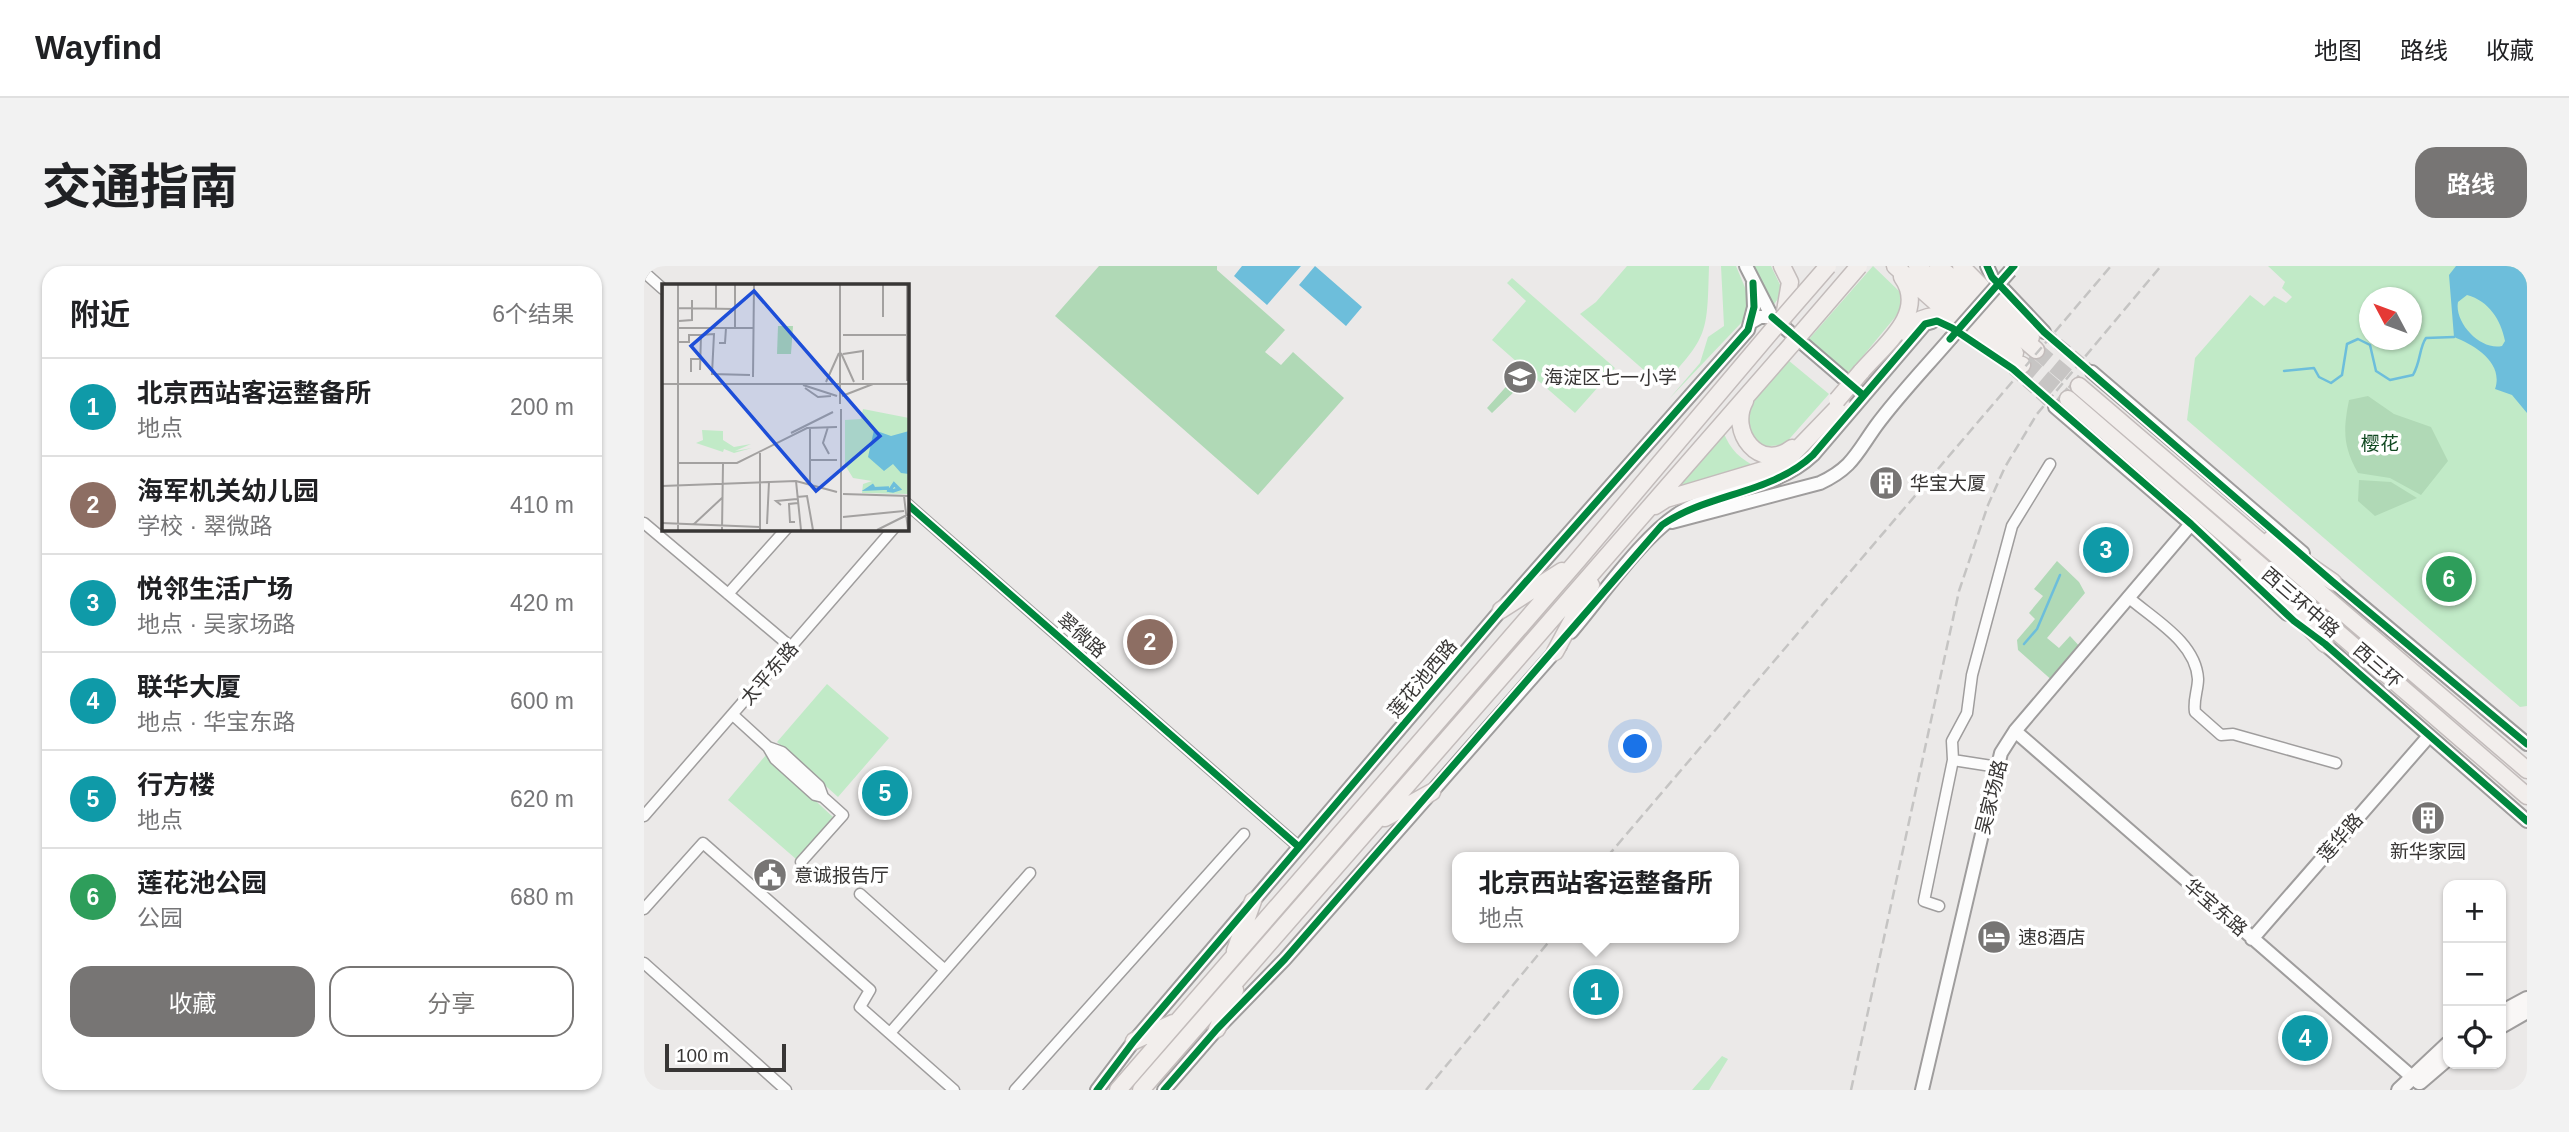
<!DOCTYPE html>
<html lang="zh">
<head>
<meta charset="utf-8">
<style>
  body { margin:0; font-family:Arial,"Noto Sans SC",sans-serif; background:#f2f2f2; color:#202124 }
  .controls { position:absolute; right:21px; bottom:21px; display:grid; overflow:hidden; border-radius:14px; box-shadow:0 2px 5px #0004 }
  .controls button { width:63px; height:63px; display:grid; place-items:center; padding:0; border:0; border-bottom:2px solid #e0e0e0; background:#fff; color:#202124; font:35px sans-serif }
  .compass { position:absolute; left:1715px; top:21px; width:63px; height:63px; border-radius:50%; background:#fff; box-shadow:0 2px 5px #0004; rotate:311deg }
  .scale { position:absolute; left:21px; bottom:18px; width:121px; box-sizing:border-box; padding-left:7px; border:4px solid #383635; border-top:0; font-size:19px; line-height:24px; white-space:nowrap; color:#383635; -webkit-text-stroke:5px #fff; paint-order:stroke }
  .you { position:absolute; left:992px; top:481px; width:24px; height:24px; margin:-18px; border:5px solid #fff; border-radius:50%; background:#1a73e8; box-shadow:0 0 0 10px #1a73e833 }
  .badge { display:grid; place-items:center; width:46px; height:46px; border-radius:50%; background:#777574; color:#fff; font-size:23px; font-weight:700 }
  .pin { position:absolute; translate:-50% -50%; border:4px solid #fff; box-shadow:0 2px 7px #0006 }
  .popup { position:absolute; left:808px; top:586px; width:287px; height:91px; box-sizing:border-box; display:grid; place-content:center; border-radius:14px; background:#fff; filter:drop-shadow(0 2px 5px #0005); font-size:23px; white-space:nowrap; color:#757577 }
  .popup b { font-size:26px; color:#202124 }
  .popup::after { content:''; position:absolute; left:50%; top:100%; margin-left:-14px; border:14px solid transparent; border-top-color:#fff }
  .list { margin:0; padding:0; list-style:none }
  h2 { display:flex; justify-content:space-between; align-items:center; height:91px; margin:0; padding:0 28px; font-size:30px }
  h2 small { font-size:23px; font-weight:400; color:#757577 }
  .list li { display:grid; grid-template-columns:46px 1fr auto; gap:21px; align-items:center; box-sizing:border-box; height:98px; padding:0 28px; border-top:2px solid #e0e0e0 }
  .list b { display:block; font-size:26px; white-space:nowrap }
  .list p { margin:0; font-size:23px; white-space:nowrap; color:#757577 }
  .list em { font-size:23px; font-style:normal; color:#757577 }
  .actions { display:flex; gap:14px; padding:21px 28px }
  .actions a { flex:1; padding:16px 0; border:2px solid #777574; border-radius:21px; text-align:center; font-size:24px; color:#777574 }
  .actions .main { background:#777574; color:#fff }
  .icon { flex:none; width:38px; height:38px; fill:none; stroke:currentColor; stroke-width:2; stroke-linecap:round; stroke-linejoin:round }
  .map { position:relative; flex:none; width:1883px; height:824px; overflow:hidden; border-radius:21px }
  header { display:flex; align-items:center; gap:42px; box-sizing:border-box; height:98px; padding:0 35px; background:#fff; border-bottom:2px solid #e0e0e0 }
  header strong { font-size:33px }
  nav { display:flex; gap:38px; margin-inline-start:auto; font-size:24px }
  .intro { display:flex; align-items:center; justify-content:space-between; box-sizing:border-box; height:168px; padding:0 42px }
  h1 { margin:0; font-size:49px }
  .button { padding:18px 32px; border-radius:21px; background:#777574; color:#fff; font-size:24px; font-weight:700 }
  main { display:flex; gap:42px; padding:0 42px }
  aside { flex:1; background:#fff; border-radius:21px; box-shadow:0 2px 5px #0004 }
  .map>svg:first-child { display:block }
  .green { fill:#c1eac7; fill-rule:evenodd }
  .forest { fill:#b0d9b6 }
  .water { fill:#6dbedb; fill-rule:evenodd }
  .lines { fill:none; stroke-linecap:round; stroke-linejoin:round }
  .stream { stroke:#6dbedb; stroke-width:2.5 }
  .tertiary-tunnel { stroke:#c7c5c4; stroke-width:12; stroke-dasharray:12 6; stroke-linecap:butt }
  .trunk-tunnel { stroke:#c7c5c4; stroke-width:16; stroke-dasharray:16 8; stroke-linecap:butt }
  .minor-casing { stroke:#9f9d9d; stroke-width:13 }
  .tertiary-casing { stroke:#9f9d9d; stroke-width:16 }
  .secondary-casing { stroke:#9f9d9d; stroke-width:18 }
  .trunk-casing { stroke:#c3bcbb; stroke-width:19 }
  .minor { stroke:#fcfcfc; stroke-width:10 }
  .tertiary { stroke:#fcfcfc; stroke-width:12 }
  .secondary { stroke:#f9f7f6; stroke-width:14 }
  .trunk { stroke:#f2eeec; stroke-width:16 }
  .rail { stroke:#c5c4c3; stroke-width:2.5; stroke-dasharray:10 5; stroke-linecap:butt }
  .tertiary-bridge-casing { stroke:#9f9d9d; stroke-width:16; stroke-linecap:butt }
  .trunk-bridge-casing { stroke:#c3bcbb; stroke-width:19; stroke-linecap:butt }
  .tertiary-bridge { stroke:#fcfcfc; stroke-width:12 }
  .trunk-bridge { stroke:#f2eeec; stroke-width:16 }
  .cycleway-casing { stroke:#fff; stroke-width:11 }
  .cycleway { stroke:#00873e; stroke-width:7 }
  .labels { text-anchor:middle; stroke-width:7; stroke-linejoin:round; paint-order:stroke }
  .poi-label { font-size:19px; fill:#383635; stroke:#fff; text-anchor:start }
  .park-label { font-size:19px; fill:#114922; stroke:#fff }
  .street-label { font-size:19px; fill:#383635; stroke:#fff }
  .inset-river { fill:none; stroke:#6dbedb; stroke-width:3.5 }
  .inset-road { fill:none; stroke:#a3a1a0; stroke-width:2 }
  .view { fill:#1d4ed8; fill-opacity:0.15; stroke:#1d4ed8; stroke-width:3.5 }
  .inset-edge { fill:none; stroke:#383635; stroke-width:3.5 }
</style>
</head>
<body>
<header>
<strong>Wayfind</strong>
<nav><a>地图</a><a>路线</a><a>收藏</a></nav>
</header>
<div class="intro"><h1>交通指南</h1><a class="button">路线</a></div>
<main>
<aside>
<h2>附近<small>6个结果</small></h2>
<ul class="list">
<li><span class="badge" style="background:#0f9aa8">1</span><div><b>北京西站客运整备所</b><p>地点</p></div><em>200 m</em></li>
<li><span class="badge" style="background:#8d6e63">2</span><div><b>海军机关幼儿园</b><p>学校 · 翠微路</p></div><em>410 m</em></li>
<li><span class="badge" style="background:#0f9aa8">3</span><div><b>悦邻生活广场</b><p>地点 · 吴家场路</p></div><em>420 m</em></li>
<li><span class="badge" style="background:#0f9aa8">4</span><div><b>联华大厦</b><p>地点 · 华宝东路</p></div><em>600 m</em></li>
<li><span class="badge" style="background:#0f9aa8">5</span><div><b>行方楼</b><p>地点</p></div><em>620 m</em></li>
<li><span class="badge" style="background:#2e9e5b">6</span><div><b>莲花池公园</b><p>公园</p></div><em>680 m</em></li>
</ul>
<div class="actions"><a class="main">收藏</a><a>分享</a></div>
</aside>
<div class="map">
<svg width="1883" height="824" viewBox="0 0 1883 824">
  <rect width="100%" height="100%" fill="#ebe9e8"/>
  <path class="green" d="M983,0H1065C1063,67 1065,70 1018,120L936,48L952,36Z
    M1077,0H1092L1105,31L1100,54L1025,133L1056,97L1064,71L1080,60Z
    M1110,0H1127L1139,25L1127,43Z
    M1229,0L1256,26L1257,44L1205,107L1165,73Z
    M1624,0H1883V440L1876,441L1543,154L1551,92L1606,29L1620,40L1630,30L1642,37L1648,31L1638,22L1641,16ZM1726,32H1768V74H1726Z
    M868,12L971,102L931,147L848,74L882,35L863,17Z
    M1144,94L1185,128L1140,179L1112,181L1099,153L1102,140Z
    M1079,165C1086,184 1097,194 1115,202L1033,224V219Z
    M183,418L245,472L194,531L133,476Z
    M122,489L189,551L152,593L84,534Z
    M1078,790L1084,793L1065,824H1048Z"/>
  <path class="forest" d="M455,0H573V4L641,64L621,86L637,99L649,86L700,132L614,229L411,50Z
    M868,114L873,123L848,147L843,142Z
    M1724,130L1750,148L1787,161L1804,195L1777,229L1746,212L1714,207C1699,180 1699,165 1705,134Z
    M1715,214L1747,216L1773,232L1731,250L1714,235Z
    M1413,295L1435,316L1441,327L1403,372L1415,382L1426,370L1439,384L1411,417L1374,384L1373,374L1391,353L1385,347L1399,330L1390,323Z"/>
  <path class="water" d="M598,0H657L623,39L590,10Z
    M671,0L718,41L702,60L655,19Z
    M1812,0H1883V147L1868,129L1851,123C1860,97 1831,79 1810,71L1805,9ZM1823,29C1845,35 1857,54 1861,75L1858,80C1837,85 1810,57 1814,36Z"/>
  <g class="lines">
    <path class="stream" d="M1640,105L1670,102L1675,111L1687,117L1698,109L1703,78L1714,73L1726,79L1732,105L1746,114L1769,109C1777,95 1775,82 1782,72L1810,71
      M1380,378L1393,363L1416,309"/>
    <path class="tertiary-tunnel" d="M1400,66L1448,106
      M1369,103L1411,141"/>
    <path class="trunk-tunnel" d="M1392,84L1435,120
      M1381,96L1424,133"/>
    <g class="minor-casing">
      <path id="minor" d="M0,6L19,23
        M262,237L655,581
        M0,257L147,381
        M84,328L143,262
        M1484,331C1509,353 1552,376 1554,413C1554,424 1549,434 1551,446L1577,469L1589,468L1692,497
        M89,449L124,481L138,486L175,520L179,531L199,549L157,596
        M124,481L131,493L171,529L179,531
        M1309,494L1354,501
        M0,550L250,262
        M216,628L301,704
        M1295,640L1280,635L1309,494L1308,475L1323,447L1328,409L1368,260L1406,198
        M0,643L59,577L226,724L216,741L310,824
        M0,697L142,824
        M246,767L386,607
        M371,824L600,568"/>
    </g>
    <g class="tertiary-casing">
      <path id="tertiary" d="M1102,0L1128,51H1116L1106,57
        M1343,0L1348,11L1400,66
        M1128,51L1213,124
        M1448,106L1659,287
        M1411,141L1547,258L1643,348
        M1028,256L1176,217C1208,202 1212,188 1232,160C1254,130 1281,102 1306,73
        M1685,312L1883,478
        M927,366C957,331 999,269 1037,246C1079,221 1131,225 1169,189L1281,58L1288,56
        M1676,374L1883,555
        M1371,465L1775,817
        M1608,673L1785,470
        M453,824L490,775L857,344L1104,64L1110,41L1109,17
        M520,824L573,763L641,693L916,380
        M1278,824L1357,487L1371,465L1547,258"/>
    </g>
    <g class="secondary-casing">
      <path id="secondary" d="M1857,747L1883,733
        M1857,760L1883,745
        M1776,816L1804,792
        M1755,824L1804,778"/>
    </g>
    <g class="trunk-casing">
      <path id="trunk" d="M1138,0L1146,16L1140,51
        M1251,0L1314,56L1368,96L1378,99
        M1273,0L1371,87
        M1294,0L1392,84
        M1317,0L1387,71
        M1260,66C1274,51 1292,45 1311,55
        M1217,106C1239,80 1284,47 1258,11
        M1435,120L1883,504
        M1424,133L1883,530
        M1101,135C1084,166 1116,207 1148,182
        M1011,240L1022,233L1139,198L1197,138
        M1627,273L1689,316
        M1604,298L1681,378
        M857,344L918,305
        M911,386L947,319
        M741,552L788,526
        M591,685L609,635
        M573,763L591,724
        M490,775L529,757
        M474,824L934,294L1131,61
        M497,824L1148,78"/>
    </g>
    <use href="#minor" class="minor"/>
    <use href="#tertiary" class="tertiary"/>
    <use href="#secondary" class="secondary"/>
    <use href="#trunk" class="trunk"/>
    <path class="rail" d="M963,591L1467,0
      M782,824L908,672
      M1207,824L1315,325L1344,239L1361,201L1393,148L1517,0"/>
    <g class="tertiary-bridge-casing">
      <path id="tertiary-bridge" d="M1306,73L1366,5"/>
    </g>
    <g class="trunk-bridge-casing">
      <path id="trunk-bridge" d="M1131,61L1184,0
        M1148,78L1215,0
        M1193,134L1217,106"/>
    </g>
    <use href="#tertiary-bridge" class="tertiary-bridge"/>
    <use href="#trunk-bridge" class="trunk-bridge"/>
    <g class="cycleway-casing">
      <path id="cycleway" d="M1343,0L1348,11L1400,66L1689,316L1883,478
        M1128,51L1219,129
        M1306,73L1370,0
        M262,237L655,581
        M453,824L490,775L857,344L1104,64L1110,41L1109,17
        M520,824L573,763L641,693L1018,259C1064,227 1128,228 1169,189L1281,58L1293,55L1308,62L1369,103L1547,258L1650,355L1681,378L1883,555"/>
    </g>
    <use href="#cycleway" class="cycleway"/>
  </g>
  <defs>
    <g id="school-disc" transform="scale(1.75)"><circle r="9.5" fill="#777574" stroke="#fff"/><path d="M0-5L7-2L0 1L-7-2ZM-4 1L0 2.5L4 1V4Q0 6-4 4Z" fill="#fff"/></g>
    <g id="building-disc" transform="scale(1.75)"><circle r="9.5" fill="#777574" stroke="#fff"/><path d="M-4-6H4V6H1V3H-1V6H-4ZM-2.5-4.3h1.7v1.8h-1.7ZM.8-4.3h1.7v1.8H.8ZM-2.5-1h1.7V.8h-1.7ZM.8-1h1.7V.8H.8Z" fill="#fff"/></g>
    <g id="civic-disc" transform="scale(1.75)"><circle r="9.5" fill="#777574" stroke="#fff"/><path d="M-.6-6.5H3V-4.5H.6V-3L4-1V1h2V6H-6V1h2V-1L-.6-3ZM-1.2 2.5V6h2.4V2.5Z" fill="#fff"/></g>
    <g id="hotel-disc" transform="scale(1.75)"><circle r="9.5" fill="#777574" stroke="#fff"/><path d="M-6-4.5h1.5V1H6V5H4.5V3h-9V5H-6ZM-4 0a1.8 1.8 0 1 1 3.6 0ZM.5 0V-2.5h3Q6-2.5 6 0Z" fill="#fff"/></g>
  </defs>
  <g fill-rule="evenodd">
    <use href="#school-disc" x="876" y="111"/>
    <use href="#building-disc" x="1242" y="217"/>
    <use href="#building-disc" x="1784" y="552"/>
    <use href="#civic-disc" x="126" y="609"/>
    <use href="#hotel-disc" x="1350" y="671"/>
  </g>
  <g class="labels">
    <g class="poi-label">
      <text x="900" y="118">海淀区七一小学</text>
      <text x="1266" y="224">华宝大厦</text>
      <text x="1784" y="592" text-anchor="middle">新华家园</text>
      <text x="150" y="616">意诚报告厅</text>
      <text x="1374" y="678">速8酒店</text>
    </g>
    <g class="park-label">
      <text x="1736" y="184">樱花</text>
    </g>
    <g class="street-label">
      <text transform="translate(1657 336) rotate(41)" y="7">西三环中路</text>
      <text transform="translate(438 369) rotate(41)" y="7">翠微路</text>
      <text transform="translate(1734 399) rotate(41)" y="7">西三环</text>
      <text transform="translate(125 407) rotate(-49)" y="7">太平东路</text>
      <text transform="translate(778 412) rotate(-50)" y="7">莲花池西路</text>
      <text transform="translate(1347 531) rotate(-76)" y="7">吴家场路</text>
      <text transform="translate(1696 571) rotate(-49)" y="7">莲华路</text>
      <text transform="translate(1572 641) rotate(41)" y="7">华宝东路</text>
    </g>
  </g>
  <g transform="translate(18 18)">
    <rect width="247" height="247" fill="#ebe9e8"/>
    <path d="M201,125L247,134V210L200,209L201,200L210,197L191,194L183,181V136L199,135ZM40,146L61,147V156L72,163L89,160L73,167L90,164L72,169L62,165L61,168L34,159L41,156Z" fill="#c1eac7"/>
    <path d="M116,42H131L129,70H115Z" fill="#b0d9b6"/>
    <path d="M212,146L229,152L247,147V190L239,189L231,180L222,187L206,173Z" fill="#6dbedb"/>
    <path class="inset-river" d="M212,201L206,205L227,204M225,206L231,207L237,205L232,200L228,206"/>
    <path class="inset-road" d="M16,0V246M178,0V120M245,0V97M16,24L72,25M54,25V0M221,33V0M17,37L30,36V16M17,44H91M73,44V0M0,50L1,0M181,51H247M17,58H27V51H39M57,59H63L64,44M0,67V94M179,69L192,98M181,70L201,67V96M38,86L39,51L52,50L50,90L88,91M29,88V75H38M91,93L92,0M164,98L177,69M0,100H247M141,101L175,112M143,104L156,113L169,112M180,112L211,100M179,125V246M166,143L161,159L167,170M129,149L171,128M98,169V246M148,176H175M16,179H75L145,144L175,143M134,197L139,246M148,198V143M0,202L134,197L175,208M181,210L247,212M242,212L246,246M135,213L145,212L151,246M119,221L114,217L135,215M181,233L242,227M133,238H128L127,220L136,219M0,239L98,243M105,240L107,198M31,241L61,213M60,246L61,180M215,246L247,230"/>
    <path class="view" d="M92,7L218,152L154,207L29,62Z"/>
    <rect width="247" height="247" class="inset-edge"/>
  </g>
</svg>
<div class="controls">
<button>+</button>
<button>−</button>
<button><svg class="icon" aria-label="locate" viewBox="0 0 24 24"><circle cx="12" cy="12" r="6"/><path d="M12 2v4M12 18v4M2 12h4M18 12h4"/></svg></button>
</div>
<svg class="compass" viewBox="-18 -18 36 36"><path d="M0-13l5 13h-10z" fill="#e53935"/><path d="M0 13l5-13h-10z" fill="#757577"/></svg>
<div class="scale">100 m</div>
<div class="you"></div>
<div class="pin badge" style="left:952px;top:726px;background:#0f9aa8">1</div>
<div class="popup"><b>北京西站客运整备所</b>地点</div>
<div class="pin badge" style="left:506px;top:376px;background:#8d6e63">2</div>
<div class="pin badge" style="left:1462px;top:284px;background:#0f9aa8">3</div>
<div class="pin badge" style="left:1661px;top:772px;background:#0f9aa8">4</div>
<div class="pin badge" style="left:241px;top:527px;background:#0f9aa8">5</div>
<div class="pin badge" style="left:1805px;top:313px;background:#2e9e5b">6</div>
</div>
</main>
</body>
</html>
